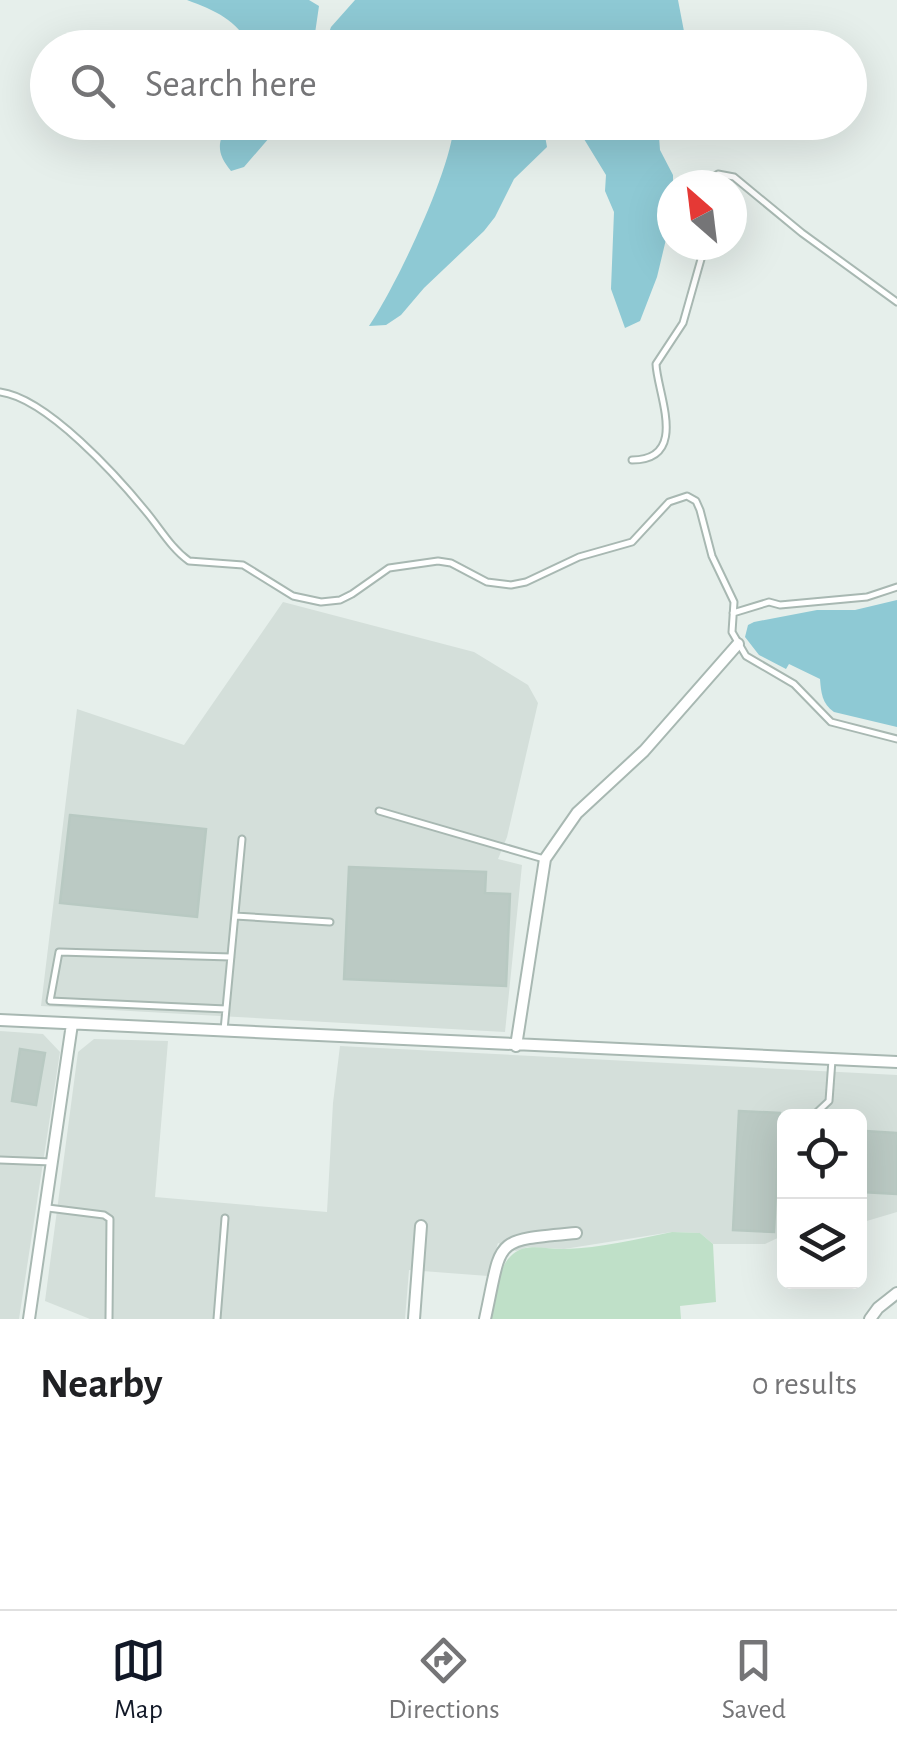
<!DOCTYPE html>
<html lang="en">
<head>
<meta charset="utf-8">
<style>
  body { margin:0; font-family:"Alegreya Sans",sans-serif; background:#f2f2f2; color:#202124 }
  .controls { position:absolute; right:30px; bottom:30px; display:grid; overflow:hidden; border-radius:15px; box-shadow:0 10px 40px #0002 }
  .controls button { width:90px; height:90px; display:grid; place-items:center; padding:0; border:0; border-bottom:2px solid #e0e0e0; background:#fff; color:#202124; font:50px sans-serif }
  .compass { position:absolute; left:657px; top:170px; width:90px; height:90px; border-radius:50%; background:#fff; box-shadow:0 10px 40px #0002; rotate:332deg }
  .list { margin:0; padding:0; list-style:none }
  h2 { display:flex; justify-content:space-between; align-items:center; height:130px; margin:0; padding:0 40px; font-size:42px }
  h2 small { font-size:32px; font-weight:400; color:#757577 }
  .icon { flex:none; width:55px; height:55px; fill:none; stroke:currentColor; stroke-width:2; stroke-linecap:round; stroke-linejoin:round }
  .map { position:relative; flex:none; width:897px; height:1319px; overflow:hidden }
  .search { position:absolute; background:#fff; box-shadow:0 10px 40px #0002; left:30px; right:30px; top:30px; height:110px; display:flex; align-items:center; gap:25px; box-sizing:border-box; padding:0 35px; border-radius:55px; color:#757577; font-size:38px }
  .sheet { height:290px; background:#fff }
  nav { display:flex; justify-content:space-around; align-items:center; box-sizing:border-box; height:140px; border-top:2px solid #e0e0e0; background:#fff; font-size:28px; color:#757577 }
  nav a { display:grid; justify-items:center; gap:5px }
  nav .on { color:#111827 }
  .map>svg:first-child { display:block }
  .built { fill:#d4dfda }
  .green { fill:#bfe0c8 }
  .water { fill:#8ec9d4 }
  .building { fill:#bbcac4; stroke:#b8c9c2; stroke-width:2.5 }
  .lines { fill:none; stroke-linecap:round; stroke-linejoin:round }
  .lane-casing { stroke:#a8b8b2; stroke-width:9 }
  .street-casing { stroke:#a8b8b2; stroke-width:14 }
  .lane { stroke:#fff; stroke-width:5 }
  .street { stroke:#fff; stroke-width:10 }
</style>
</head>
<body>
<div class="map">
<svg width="897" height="1319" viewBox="0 0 897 1319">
  <rect width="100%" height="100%" fill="#e6efeb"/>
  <path class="built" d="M283,602L474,652L528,685L538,703L507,837L498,859L522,865L505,1032L41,1006L77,709L184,745Z
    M0,1031L43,1034L60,1052L19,1319H0Z
    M94,1039L168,1041L155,1197L327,1212L333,1103L340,1046L897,1075V1212L860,1223V1116H784V1235L765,1244H713L700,1233L672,1232L564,1249L528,1247L516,1251L498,1243L488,1276L409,1270L405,1319H90L45,1301L78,1052Z"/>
  <path class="green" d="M672,1232L700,1233L713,1244L716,1302L680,1306L681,1319H491C495,1299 496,1268 513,1254C527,1242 548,1250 565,1249C601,1248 637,1239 672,1232Z"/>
  <path class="water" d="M187,0H309L319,6L313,47H250C238,20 214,10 187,0Z
    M355,0H678L687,47H324L331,27Z
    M229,122H282V123L244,167L231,171C216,153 217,142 229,122Z
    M454,123H515L545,136L547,147L514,179L495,217L484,231L424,288L401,315L386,325L369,326C396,286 452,169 454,123Z
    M586,123H658L660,150L673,175V185L668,231L657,277L640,321L625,328L611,289L614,212L605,191L606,175L584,139Z
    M897,600V727L834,712C822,704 821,692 820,679L789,664L786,669L759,655L745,637L748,625L754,622L817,610H855Z"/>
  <path class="building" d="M70,815L206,829L197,917L60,903Z
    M349,867L486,872L485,893L510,894L506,986L344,979Z
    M20,1049L45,1053L36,1105L12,1101Z
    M739,1111L780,1113L774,1232L733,1230Z
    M865,1131L897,1133V1194L862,1192Z"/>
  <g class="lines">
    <g class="lane-casing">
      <path id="lane" d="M709,185L710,179L718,174L734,177L802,233L897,302
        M0,392C47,398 118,477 148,514C161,530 172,549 189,561L243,565L293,596L321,602L340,600L352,594L389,568L438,561L451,563L487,582L511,585L526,582L579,557L632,542L669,502L687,496L696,501L700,510L712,556L734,602L732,632L746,656L794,684L831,722L897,739
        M632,460C690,460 657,393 656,364L683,323L705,245
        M733,613L769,602L780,605L867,597L897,587
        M379,811L544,859
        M235,916L330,922
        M226,1009L50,1001L59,952L231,957
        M224,1030L242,839
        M813,1116L829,1101L832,1060
        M0,1160L52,1162
        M48,1208L104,1215L110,1219L109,1319
        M782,1221L784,1188
        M217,1319L225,1218"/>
    </g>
    <g class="street-casing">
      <path id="street" d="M0,1020L897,1062
        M516,1046L545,859L577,813L644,751L738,644
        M29,1319L72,1024
        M414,1319L421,1226
        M485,1319C503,1237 491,1241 576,1233
        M870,1319L878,1308L897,1293"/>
    </g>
    <use href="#lane" class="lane"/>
    <use href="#street" class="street"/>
  </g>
</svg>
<div class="controls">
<button><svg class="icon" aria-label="locate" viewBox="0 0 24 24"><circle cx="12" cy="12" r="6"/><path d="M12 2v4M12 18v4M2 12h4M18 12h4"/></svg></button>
<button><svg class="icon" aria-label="layers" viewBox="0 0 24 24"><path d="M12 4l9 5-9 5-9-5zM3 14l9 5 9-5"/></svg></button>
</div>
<svg class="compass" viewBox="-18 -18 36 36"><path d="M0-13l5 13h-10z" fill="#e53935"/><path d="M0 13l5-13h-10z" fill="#757577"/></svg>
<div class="search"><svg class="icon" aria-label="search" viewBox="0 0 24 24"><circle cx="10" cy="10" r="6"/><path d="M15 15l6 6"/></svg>Search here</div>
</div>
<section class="sheet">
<h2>Nearby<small>0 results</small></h2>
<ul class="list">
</ul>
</section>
<nav>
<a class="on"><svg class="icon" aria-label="map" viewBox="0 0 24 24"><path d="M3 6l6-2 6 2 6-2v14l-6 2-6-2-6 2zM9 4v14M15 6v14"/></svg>Map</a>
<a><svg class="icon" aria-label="directions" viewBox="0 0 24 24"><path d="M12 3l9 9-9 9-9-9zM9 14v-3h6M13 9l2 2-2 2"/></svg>Directions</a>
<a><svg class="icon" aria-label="saved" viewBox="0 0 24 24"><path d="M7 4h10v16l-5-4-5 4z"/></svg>Saved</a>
</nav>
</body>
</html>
